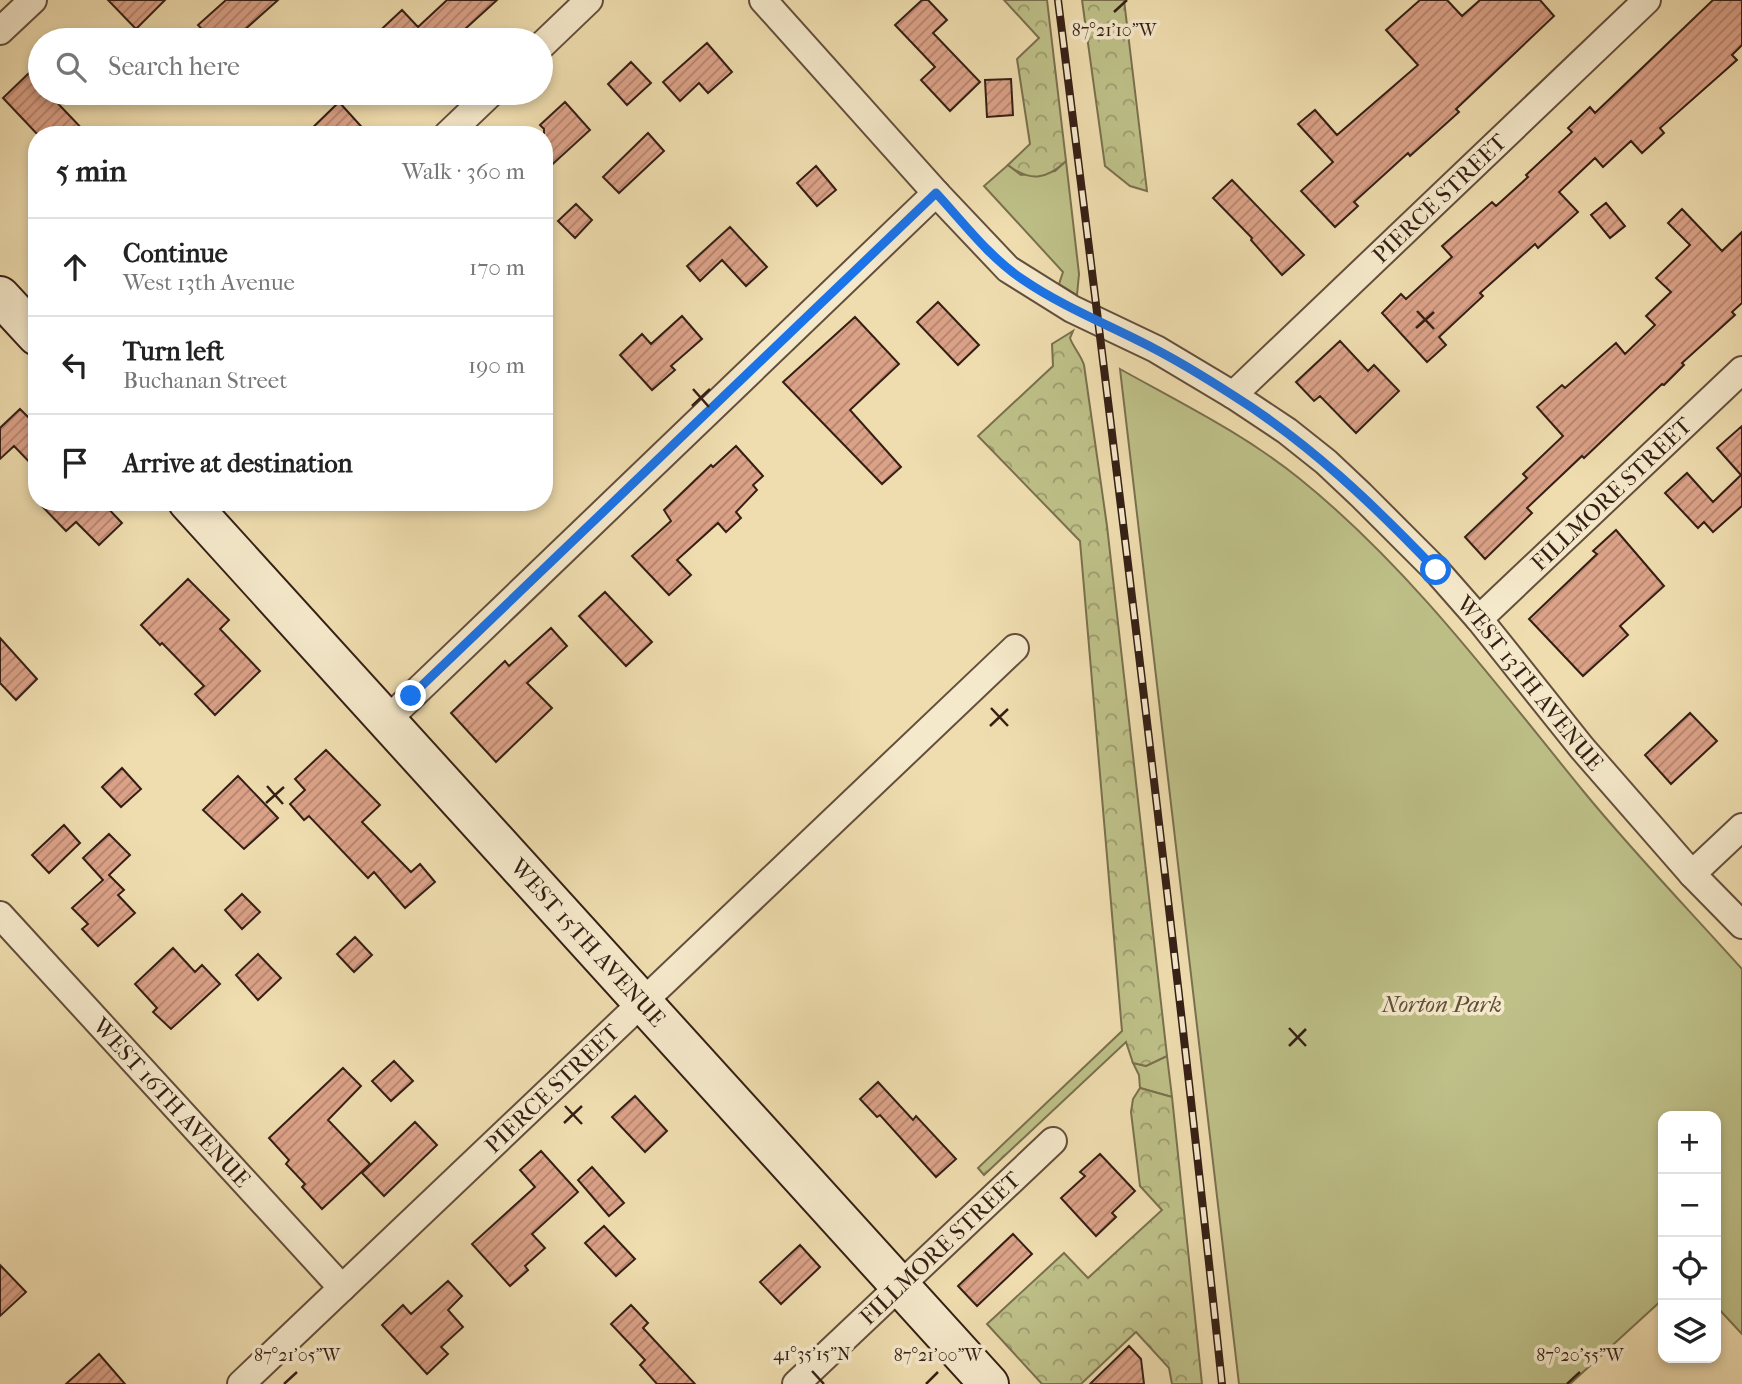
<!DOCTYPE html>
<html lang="en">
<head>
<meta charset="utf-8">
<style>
  body { margin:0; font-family:"IM FELL French Canon",serif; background:#f2f2f2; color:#222 }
  .controls { position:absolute; right:21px; bottom:21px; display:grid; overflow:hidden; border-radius:14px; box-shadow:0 4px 10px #0003 }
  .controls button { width:63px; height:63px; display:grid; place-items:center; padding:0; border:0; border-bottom:2px solid #e0e0e0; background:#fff; color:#222; font:35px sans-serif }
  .stop { position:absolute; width:21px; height:21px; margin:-16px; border:5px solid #1a73e8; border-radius:50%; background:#fff }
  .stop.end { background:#1a73e8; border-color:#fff; box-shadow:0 2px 7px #0008 }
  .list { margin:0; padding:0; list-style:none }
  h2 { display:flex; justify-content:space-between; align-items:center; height:91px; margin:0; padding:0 28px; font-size:30px }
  h2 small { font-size:23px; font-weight:400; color:#767676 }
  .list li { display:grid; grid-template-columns:46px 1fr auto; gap:21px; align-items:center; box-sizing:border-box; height:98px; padding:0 28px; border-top:2px solid #e0e0e0 }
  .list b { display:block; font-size:26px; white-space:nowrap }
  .list p { margin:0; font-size:23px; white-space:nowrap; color:#767676 }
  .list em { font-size:23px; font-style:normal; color:#767676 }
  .icon { flex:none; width:38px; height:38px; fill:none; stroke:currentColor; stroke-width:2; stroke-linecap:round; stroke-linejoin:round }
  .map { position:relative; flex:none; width:1742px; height:1384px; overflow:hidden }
  .search { position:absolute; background:#fff; box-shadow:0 4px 10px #0003; left:28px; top:28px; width:525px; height:77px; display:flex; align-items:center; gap:18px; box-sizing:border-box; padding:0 24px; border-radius:38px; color:#767676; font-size:26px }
  .panel { position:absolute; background:#fff; box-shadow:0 4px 10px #0003; left:28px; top:126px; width:525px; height:385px; border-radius:28px }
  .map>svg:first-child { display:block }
  .green { fill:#bec088; stroke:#7a704e; stroke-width:2 }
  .forest { fill:url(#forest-crowns); stroke:#7a704e; stroke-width:2 }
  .building { fill:url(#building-hatch); stroke:#351f15; stroke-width:2 }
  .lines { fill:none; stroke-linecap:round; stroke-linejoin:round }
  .minor-casing { stroke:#644e3c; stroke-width:30 }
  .secondary-casing { stroke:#351f15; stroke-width:42 }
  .minor { stroke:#f5e9cb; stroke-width:26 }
  .secondary { stroke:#f5e9cb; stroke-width:38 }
  .rail-casing { stroke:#351f15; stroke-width:8 }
  .rail { stroke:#f5e9cb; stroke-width:5; stroke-dasharray:16; stroke-linecap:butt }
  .route { stroke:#1a73e8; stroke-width:9 }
  .ticks { fill:none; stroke:#351f15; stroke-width:2.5 }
  .labels { text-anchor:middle; stroke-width:7; stroke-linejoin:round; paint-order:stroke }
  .street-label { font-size:23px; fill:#351f15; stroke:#f5e9cb }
  .park-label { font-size:23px; font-style:italic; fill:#5e4f38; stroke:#f5e9cb }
  .ticks-label { font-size:18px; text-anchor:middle; fill:#351f15; stroke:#f5e9cb; stroke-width:7; stroke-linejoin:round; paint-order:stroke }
</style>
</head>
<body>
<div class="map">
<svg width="1742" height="1384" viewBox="0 0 1742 1384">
  <defs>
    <pattern id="forest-crowns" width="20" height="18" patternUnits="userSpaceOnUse" patternTransform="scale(1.75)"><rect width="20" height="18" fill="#bec088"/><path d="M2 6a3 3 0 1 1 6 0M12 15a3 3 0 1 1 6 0" fill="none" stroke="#9b9b6e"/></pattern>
    <pattern id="building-hatch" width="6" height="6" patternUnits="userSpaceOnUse" patternTransform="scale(1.75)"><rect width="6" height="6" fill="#dca288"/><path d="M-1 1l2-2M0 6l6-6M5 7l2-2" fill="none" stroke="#b3836e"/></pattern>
  </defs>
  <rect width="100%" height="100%" fill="#efddaf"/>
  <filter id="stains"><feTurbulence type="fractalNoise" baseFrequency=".00286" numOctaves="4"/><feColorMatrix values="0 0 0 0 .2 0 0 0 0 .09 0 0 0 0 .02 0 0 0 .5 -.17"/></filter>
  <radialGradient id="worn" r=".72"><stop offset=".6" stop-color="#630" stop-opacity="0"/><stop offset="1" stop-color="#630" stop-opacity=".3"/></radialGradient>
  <path class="green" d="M1066,161L1079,274L1077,295L1059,284L1063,272L984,186L1008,165L1021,175L1055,171Z
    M1120,369C1181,403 1246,435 1300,479C1410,568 1495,683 1584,792C1634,853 1689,910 1742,969V1334L1716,1306V1116H1663V1299L1570,1384H1239Z
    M1167,1056L1172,1097L1140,1088L1139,1075L1133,1063L1146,1066Z"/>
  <path class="forest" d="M1004,0H1047L1066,161C1046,180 1030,182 1008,165L1030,144L1017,59L1039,38Z
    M1082,0H1124L1147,191L1130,186L1105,166Z
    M1073,331L1070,338C1073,347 1081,355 1084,365L1107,526L1167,1056L1146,1066L1133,1063L1126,1042L984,1175L978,1168L1122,1031L1080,541L978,436L1053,366L1052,344Z
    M1140,1088L1172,1097L1202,1384H1172L1169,1368L1136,1332L1081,1384H1042L987,1324L1064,1253L1088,1278L1162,1210L1140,1186L1131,1112L1133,1099Z"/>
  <path class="building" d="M108,0H165L136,29Z
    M226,0H278L233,40H212L198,25Z
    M447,0H497L453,40H370L402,10L418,27Z
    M922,0H928L947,20L933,33L980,82L950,111L921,80L935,67L895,25Z
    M1420,0H1447L1462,16L1480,0H1540L1554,16L1456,109L1459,112L1410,156L1408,153L1354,202L1358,206L1335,227L1301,191L1333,162L1298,124L1315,110L1337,135L1418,65L1386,30Z
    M1713,0H1742V45L1732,55L1737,60L1660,128L1664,133L1642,153L1631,141L1603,167L1595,158L1559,192L1578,212L1538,248L1535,244L1480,293L1483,296L1439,337L1446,345L1427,362L1382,313L1401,294L1406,299L1452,257L1442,246L1492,202L1496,206L1528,177L1526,175L1572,132L1568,128L1590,107L1595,113Z
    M707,43L732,72L708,93L699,83L680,101L663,82Z
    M631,62L651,83L627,105L608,84Z
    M29,73L40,85V93H48L88,135H38L3,98Z
    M1011,79L1013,115L987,117L985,80Z
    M339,102L369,135H305Z
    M565,102L590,130L544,172V129L540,125Z
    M648,133L664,151L619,193L603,177Z
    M816,166L836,190L817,206L797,183Z
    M1232,180L1304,255L1282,275L1251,240L1252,238L1213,198Z
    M1606,203L1625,226L1610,238L1591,215Z
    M576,204L592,220L575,238L558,221Z
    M1682,209L1722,251L1742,232V303L1732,312L1735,315L1682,363L1684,365L1664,385L1662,384L1584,458L1582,456L1527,508L1532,513L1485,559L1465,537L1527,478L1523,474L1563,436L1537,407L1562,385L1565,388L1616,343L1625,354L1655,325L1646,316L1671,292L1656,278L1690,245L1668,223Z
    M730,227L767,267L746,286L722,260L700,281L687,266Z
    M938,302L979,345L958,365L917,322Z
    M682,316L702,339L671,366L675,370L652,390L620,355L642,334L651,344Z
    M855,317L899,364L850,410L901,467L882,484L783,382Z
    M1340,341L1368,371L1374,365L1399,391L1356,433L1320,396L1314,401L1296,382Z
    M20,409L37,426V470L14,446L0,459V428Z
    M1742,426V506L1713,532L1704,522L1698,528L1665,493L1687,473L1713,502L1741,475L1717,448Z
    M736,446L763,476L753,485L757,490L736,512L741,518L726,532L718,523L677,560L691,575L669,595L632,556L671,521L664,510L711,465L713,467Z
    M38,502H102L122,523L99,545L76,522L66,531Z
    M1616,530L1664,586L1620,626L1628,635L1583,676L1529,619L1597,554L1593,551Z
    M188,579L229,620L220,629L260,671L215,715L195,694L204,686L162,643L160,645L141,625Z
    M605,592L652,642L626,666L579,616Z
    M551,628L567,646L527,683L552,708L496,762L451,713L505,661L509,666Z
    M0,638L37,679L16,700L0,683Z
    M1690,713L1717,741L1671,784L1645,755Z
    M326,750L380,805L362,822L411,872L420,864L435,882L405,908L374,872L368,878L309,816L304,820L290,804L305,790L295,779Z
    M122,768L141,789L121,807L102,787Z
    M238,776L278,818L244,849L203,810Z
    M64,825L80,843L49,873L32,855Z
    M109,834L130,855L109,875L124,890L118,895L135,913L98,946L82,929L88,924L72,908L103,880L83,858Z
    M242,894L260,912L242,929L225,910Z
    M355,937L372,955L354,972L337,954Z
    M173,948L195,972L202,965L220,984L171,1029L153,1012L157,1008L135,984Z
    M258,954L281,978L258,1000L236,975Z
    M394,1061L413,1081L391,1101L372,1081Z
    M343,1068L361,1086L328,1120L370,1164L322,1209L302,1187L305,1184L286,1164L289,1160L269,1138Z
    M878,1082L913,1120L916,1116L956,1159L936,1177L880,1115L877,1117L860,1099Z
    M635,1096L667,1131L645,1152L612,1117Z
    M415,1122L437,1145L384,1196L362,1173Z
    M541,1151L578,1192L532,1234L545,1248L525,1266L528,1270L510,1286L472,1244L535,1187L520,1170Z
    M1100,1154L1135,1191L1112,1213L1116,1217L1096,1236L1061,1198L1085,1176L1080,1172Z
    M592,1167L624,1203L609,1216L578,1180Z
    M604,1226L635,1259L616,1276L585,1243Z
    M1013,1234L1032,1254L977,1306L958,1286Z
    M800,1245L820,1267L781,1304L760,1282Z
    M0,1265L26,1292L0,1316Z
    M448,1281L462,1296L448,1310L463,1327L441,1347L448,1354L427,1374L382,1325L403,1305L411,1314Z
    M631,1305L648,1323L643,1328L695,1384H657L640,1365L645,1360L611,1324Z
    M1129,1346L1141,1359L1144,1384H1090Z
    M99,1354L125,1384H66Z"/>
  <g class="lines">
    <g class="minor-casing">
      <g id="minor">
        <path id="s1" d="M763,0L936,193L1008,269L1072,309L1156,349L1233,395L1287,431L1326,462L1361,495L1436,570L1479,619L1582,748L1692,874L1742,925"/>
        <path d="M0,31L33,0"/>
        <path d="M541,46L589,0"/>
        <path d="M447,135L491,93"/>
        <path id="s2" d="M1233,395L1647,0"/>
        <path id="s3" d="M1479,619L1742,370"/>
        <path d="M387,720L936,193"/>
        <path d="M1692,874L1742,827"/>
        <path id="s4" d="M0,915L342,1288"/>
        <path id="s5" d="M241,1384L1015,648"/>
        <path id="s6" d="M796,1384L1053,1141"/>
      </g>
    </g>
    <g class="secondary-casing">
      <g id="secondary">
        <path d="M0,296L37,336"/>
        <path id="s7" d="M188,502L989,1384"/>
      </g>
    </g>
    <use href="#minor" class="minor"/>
    <use href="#secondary" class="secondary"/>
    <g class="rail-casing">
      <path id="rail" d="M1058,0C1116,461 1173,922 1222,1384"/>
    </g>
    <use href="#rail" class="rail"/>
  </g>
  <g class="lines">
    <path class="route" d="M411,696L936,193C963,222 988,256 1022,279C1063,307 1109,325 1153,348C1180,362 1206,378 1231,394C1308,442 1373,504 1436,570"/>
  </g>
  <path class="ticks" d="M1114,12L1127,0M1417,311L1434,329M1416,328L1434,312M693,389L709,407M692,406L710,389M991,708L1008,726M990,726L1008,709M267,786L283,804M266,803L284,787M1289,1028L1306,1046M1289,1046L1306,1029M565,1106L582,1124M564,1123L582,1106M812,1371L824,1384M284,1384L297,1372M926,1384L938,1372M1567,1384L1580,1372"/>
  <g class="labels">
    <g class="street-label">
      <text dy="8" stroke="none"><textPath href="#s2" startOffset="285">PIERCE STREET</textPath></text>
      <text dy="8" stroke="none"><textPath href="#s3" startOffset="182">FILLMORE STREET</textPath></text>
      <text dy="8" stroke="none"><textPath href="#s1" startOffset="1038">WEST 13TH AVENUE</textPath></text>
      <text dy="8" stroke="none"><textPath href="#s7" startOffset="595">WEST 15TH AVENUE</textPath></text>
      <text dy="8" stroke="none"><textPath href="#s5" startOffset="429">PIERCE STREET</textPath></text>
      <text dy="8" stroke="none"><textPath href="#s4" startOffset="254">WEST 16TH AVENUE</textPath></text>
      <text dy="8" stroke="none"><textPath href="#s6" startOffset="198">FILLMORE STREET</textPath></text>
    </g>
    <g class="park-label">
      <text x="1442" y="1012">Norton Park</text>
    </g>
  </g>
  <g class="ticks-label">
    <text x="1114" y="36">87°21'10"W</text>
    <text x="812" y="1360">41°35'15"N</text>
    <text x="297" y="1361">87°21'05"W</text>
    <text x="938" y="1361">87°21'00"W</text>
    <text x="1580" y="1361">87°20'55"W</text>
  </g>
  <rect width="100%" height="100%" filter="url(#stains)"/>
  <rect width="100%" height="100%" fill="url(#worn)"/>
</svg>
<div class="controls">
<button>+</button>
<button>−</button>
<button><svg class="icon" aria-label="locate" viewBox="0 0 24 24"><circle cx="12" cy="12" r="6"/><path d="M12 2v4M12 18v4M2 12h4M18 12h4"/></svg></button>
<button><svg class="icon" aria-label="layers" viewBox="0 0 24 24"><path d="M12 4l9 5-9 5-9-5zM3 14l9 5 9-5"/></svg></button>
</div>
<div class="stop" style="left:1436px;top:570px"></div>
<div class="stop end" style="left:411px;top:696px"></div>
<div class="search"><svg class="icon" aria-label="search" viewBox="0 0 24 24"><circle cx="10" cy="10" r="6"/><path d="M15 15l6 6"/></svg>Search here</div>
<section class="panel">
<h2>5 min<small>Walk · 360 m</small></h2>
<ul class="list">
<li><svg class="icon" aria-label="ahead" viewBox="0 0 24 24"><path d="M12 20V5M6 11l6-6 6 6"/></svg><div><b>Continue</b><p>West 13th Avenue</p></div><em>170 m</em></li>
<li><svg class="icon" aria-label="left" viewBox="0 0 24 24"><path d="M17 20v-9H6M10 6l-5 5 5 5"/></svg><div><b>Turn left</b><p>Buchanan Street</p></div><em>190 m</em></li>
<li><svg class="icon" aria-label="arrive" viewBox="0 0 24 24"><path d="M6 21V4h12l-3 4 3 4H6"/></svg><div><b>Arrive at destination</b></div></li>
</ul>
</section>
</div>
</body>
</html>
